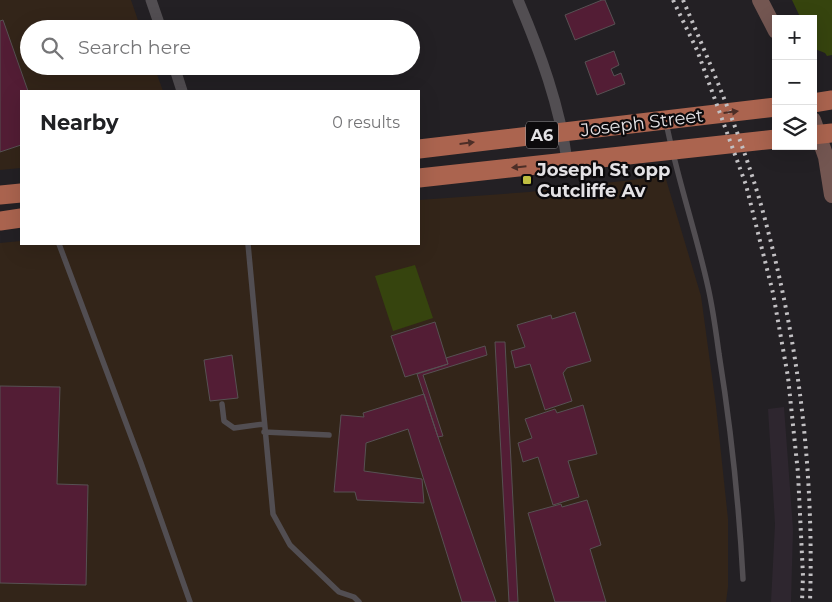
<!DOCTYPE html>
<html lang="en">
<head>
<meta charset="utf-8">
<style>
  body { margin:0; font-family:Montserrat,sans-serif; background:#f2f2f2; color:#202124 }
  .controls { position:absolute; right:15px; top:15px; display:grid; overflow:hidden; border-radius:0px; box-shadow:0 5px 20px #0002 }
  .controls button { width:45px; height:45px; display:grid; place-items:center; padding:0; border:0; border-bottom:1px solid #e0e0e0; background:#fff; color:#202124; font:25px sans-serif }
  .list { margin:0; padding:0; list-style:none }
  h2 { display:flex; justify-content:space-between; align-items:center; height:65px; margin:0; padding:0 20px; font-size:21px }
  h2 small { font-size:16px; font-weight:400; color:#757577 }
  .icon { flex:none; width:28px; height:28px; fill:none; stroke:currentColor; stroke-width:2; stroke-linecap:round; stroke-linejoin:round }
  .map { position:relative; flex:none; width:832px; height:602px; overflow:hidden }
  .search { position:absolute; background:#fff; box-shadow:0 5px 20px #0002; left:20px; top:20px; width:400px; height:55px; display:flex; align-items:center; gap:12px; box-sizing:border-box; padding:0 18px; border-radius:28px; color:#757577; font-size:19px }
  .panel { position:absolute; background:#fff; box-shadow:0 5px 20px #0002; left:20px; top:90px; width:400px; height:155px; border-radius:0px }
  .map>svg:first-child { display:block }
  .built { fill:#2e262f }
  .industrial { fill:#332519 }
  .green { fill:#36440e }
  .building { fill:#531d35; stroke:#575153 }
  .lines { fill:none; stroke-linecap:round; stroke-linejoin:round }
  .service { stroke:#524e52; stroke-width:5.5 }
  .minor { stroke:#524e52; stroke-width:11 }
  .secondary { stroke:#735651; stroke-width:16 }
  .trunk { stroke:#ab644f; stroke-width:19 }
  .rail { stroke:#c2c0c3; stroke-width:4; stroke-dasharray:2.5 5; stroke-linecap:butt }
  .oneway { fill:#4c2e27 }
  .poi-dot { fill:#bfbe41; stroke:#0c0a0c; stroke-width:2 }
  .labels { text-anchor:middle; stroke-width:4.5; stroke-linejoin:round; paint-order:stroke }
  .shield { fill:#0c0a0c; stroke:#a3a1a4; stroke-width:1 }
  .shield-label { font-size:16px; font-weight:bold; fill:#e4e2e5 }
  .street-label { font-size:18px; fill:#e4e2e5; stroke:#0c0a0c }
  .poi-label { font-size:18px; font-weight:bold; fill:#e4e2e5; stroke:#0c0a0c; text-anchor:start }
</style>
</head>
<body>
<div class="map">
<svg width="832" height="602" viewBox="0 0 832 602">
  <rect width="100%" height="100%" fill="#232024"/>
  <path class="built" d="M784,407L793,529L791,602H771L775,524L768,409Z"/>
  <path class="industrial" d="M0,0H131L141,29H29V66H154L163,91H21V168L0,170Z
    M665,176L701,296L716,406L728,519V587L726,602H0V243L21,241V244H419V200L529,192Z"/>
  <path class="green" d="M792,0H832V55L827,56L825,53L815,49L813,46V19H801Z
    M415,265L433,318L393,331L375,276Z"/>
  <path class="building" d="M602,0H605L615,24L575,40L565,15Z
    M3,20L28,91H21V146V145L0,152V21Z
    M614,51L619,65L611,69L614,76L621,73L625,84L597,95L585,62Z
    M575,312L591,361L567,368L563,373L572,401L545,410L530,364L515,368L511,351L525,347L517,325L551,315L552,319Z
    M435,322L448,364L405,377L391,336Z
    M495,342H505L518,602H509Z
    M485,346L487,355L423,375L443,436L438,437L417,374L448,364L446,358Z
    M232,355L238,398L210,401L204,360Z
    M0,386L60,387L57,484L88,485L86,585L0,583Z
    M424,394L438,437L496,602H462L408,429L366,443L364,471L422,479L424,503L357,500L355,492H334L341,415L364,417L363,413Z
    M583,405L597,454L568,461L579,497L553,505L538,457L523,462L518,443L532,438L525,419L555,409L557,413Z
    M587,500L601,545L590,549L606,602H555L528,513L561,504L562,507Z"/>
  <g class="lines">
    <path class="service" d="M666,122C677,178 696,232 708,287C713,309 716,332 719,354C731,429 739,504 743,579
      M59,244L141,463L190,602
      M248,244L273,514L290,545L339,592L354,597L359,602
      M222,404L224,421L234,428L264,424
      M264,432L329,435"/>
    <path class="minor" d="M151,0L161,29
      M518,0C540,52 560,106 567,161
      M174,66L182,91"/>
    <path class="secondary" d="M760,0L776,31
      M813,120L826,157L832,195"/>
    <path class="trunk" d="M813,103L832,100
      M813,135L832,133
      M419,149L776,107
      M419,178L776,139
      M0,195L21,193
      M0,221L21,218"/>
    <path class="rail" d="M673,0L697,50L746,185L773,293L788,377L798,473L803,576L802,602
      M683,0C715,75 748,151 768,231C800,352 814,477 810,602"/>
  </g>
  <defs><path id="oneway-solid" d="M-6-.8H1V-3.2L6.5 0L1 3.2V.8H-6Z" transform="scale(1.25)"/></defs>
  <g class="oneway">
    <use href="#oneway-solid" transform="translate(731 112) rotate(-7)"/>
    <use href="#oneway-solid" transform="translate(467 143) rotate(-7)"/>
    <use href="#oneway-solid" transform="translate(519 167) rotate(174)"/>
  </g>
  <rect class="poi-dot" x="522" y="175" width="10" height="10" rx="2.5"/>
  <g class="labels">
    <rect class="shield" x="526" y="121.5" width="32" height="27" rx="4"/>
    <g class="shield-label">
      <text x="542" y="141">A6</text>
    </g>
    <g class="street-label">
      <text transform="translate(642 123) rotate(-7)" y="6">Joseph Street</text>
    </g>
    <g class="poi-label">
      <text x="537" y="176">Joseph St opp<tspan x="537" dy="21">Cutcliffe Av</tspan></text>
    </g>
  </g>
</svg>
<div class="controls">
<button>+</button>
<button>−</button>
<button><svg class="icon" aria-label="layers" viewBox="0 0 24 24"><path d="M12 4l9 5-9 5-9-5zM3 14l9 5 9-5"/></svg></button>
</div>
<div class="search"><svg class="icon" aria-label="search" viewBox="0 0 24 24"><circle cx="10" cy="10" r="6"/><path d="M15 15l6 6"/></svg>Search here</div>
<section class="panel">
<h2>Nearby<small>0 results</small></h2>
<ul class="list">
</ul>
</section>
</div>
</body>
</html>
